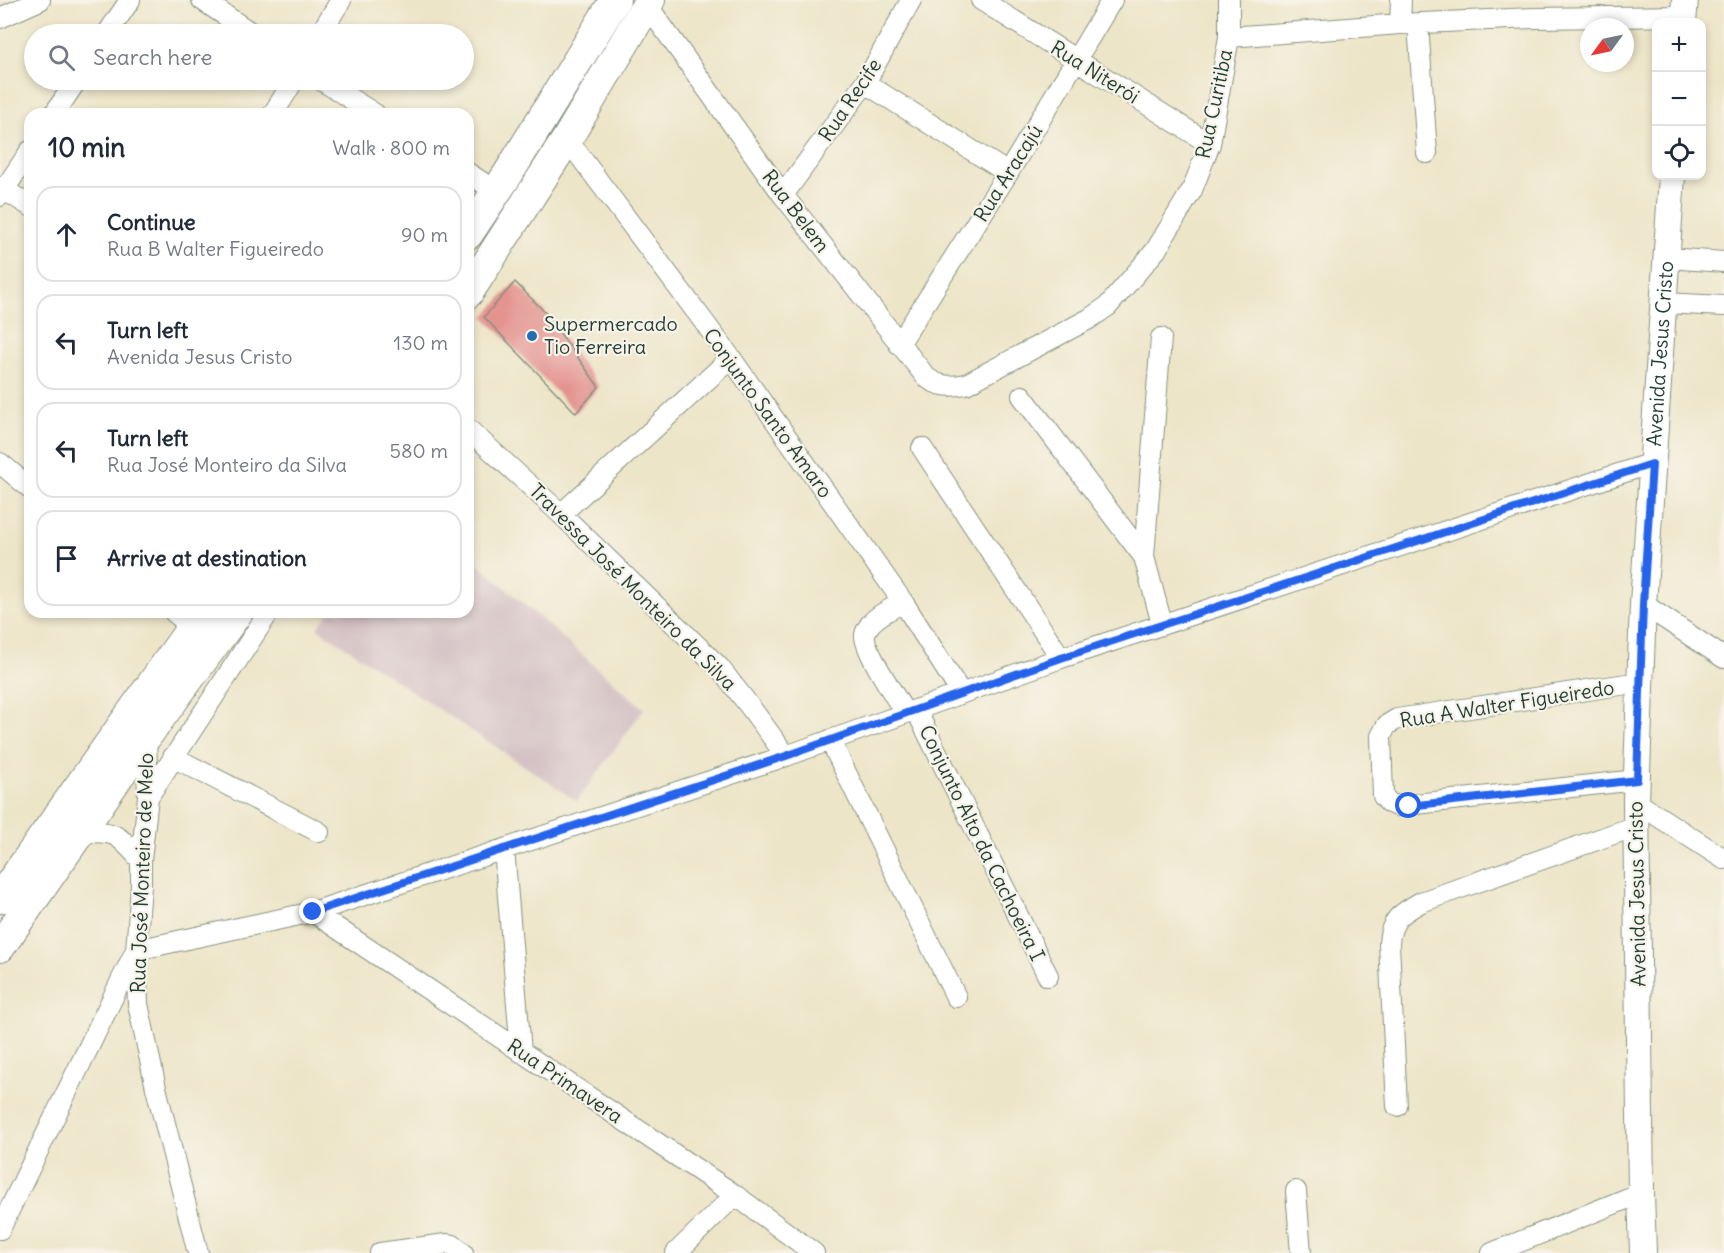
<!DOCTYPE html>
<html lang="en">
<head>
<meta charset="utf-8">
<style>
  body { margin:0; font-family:Delius,sans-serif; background:#f6f6f7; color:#1f2937 }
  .controls { position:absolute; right:18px; top:18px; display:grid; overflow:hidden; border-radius:12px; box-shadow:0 3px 9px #0003 }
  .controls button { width:54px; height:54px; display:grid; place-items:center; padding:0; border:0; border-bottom:2px solid #e0e1e3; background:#fff; color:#1f2937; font:30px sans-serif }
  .compass { position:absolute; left:1580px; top:18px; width:54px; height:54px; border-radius:50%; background:#fff; box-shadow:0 3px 9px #0003; rotate:237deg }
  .stop { position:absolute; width:18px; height:18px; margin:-14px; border:4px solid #2563eb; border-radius:50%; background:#fff }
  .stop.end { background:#2563eb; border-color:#fff; box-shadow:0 2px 6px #0008 }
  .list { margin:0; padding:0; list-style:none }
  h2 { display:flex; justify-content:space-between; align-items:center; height:78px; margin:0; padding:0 24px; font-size:26px }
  h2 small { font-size:20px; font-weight:400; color:#747a83 }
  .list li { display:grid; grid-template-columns:39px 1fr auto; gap:18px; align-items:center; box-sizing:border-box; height:96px; margin:0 12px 12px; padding:0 12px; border:2px solid #e0e1e3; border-radius:18px }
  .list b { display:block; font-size:22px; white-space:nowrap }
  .list p { margin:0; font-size:20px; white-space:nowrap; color:#747a83 }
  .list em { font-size:20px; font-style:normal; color:#747a83 }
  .icon { flex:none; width:33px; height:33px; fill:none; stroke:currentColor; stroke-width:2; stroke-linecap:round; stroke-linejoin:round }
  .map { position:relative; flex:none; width:1724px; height:1253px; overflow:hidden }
  .search { position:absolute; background:#fff; box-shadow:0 3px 9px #0003; left:24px; top:24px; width:450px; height:66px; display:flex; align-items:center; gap:15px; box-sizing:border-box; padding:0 21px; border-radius:33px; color:#747a83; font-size:22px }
  .panel { position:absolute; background:#fff; box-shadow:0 3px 9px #0003; left:24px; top:108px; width:450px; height:510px; border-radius:18px }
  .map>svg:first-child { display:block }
  .industrial { fill:#d2bec2 }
  .building { fill:#e4938f }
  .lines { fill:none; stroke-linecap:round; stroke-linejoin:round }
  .minor-casing { stroke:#86917e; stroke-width:22 }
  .major-casing { stroke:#86917e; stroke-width:28 }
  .highway-casing { stroke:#86917e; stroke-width:32 }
  .minor { stroke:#fff; stroke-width:20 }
  .major { stroke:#fff; stroke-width:26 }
  .highway { stroke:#fff; stroke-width:30 }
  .route { stroke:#2563eb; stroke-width:8 }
  .poi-dot { fill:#1f6fb2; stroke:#f7f3e8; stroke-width:2 }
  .labels { text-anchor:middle; stroke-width:4.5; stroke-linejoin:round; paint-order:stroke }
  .street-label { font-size:20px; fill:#1f3d34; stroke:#f7f3e8 }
  .poi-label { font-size:20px; fill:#1f3d34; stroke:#f7f3e8; text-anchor:start }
</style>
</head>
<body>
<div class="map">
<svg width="1724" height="1253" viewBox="0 0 1724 1253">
  <rect width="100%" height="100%" fill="#f7f3e8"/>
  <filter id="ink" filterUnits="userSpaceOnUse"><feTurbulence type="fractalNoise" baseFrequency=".0167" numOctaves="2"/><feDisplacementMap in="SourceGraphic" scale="12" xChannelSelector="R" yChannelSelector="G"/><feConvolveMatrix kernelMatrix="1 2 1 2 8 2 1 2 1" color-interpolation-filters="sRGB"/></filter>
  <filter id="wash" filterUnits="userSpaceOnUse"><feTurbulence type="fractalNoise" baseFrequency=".008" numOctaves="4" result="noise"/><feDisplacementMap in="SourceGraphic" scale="24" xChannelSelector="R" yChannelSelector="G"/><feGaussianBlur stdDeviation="1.35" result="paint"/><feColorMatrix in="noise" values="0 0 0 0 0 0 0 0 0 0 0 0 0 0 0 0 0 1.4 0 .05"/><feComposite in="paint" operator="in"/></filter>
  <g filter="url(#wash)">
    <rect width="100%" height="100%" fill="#ede5c8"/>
    <path class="industrial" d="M468,555L644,709L577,801L317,628L330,612H468Z"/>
    <g id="blocks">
      <path class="building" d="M515,282L545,312L599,387L576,413L484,317Z"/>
    </g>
  </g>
  <g filter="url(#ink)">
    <use href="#blocks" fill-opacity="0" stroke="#86917e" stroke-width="1.5"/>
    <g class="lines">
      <g class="minor-casing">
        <path id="minor" d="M202,0L253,34
          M981,0L1210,144
          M647,5L783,195L926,377C939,387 950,387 966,384L1089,319L1108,306L1156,250L1192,190L1210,144L1229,37V0
          M0,18L40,0
          M1400,24L1401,0
          M1418,24L1427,153
          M107,34L130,0
          M320,34L341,0
          M1229,37L1400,24L1535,18L1684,16
          M321,80L375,114
          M865,83L1008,173
          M54,114L77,80
          M273,114L294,80
          M567,139L731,358L903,602L961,693
          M468,173L497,192
          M0,187L30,206
          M783,195L865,83L911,0
          M0,196L30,151
          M1667,258L1724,262
          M1663,303L1724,306
          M1161,338L1144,557L1162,624
          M899,344L1008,173L1112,0
          M1022,396L1144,557
          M468,429L561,514L719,667L751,708L786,756
          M922,448L1061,658
          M0,463L30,488
          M561,514L731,358
          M903,602C892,609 876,615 869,626C867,629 865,632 865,635C863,648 897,699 905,713
          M1643,604L1724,658
          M174,612L192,627
          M919,709L921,720L1048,976
          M146,737L148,797L141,860V886L136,950L138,1004L156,1088L198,1253
          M830,740L956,997
          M173,757L319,832
          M1637,780L1397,806L1389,803L1383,796L1381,736L1387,725L1397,719L1640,682
          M148,797L269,612
          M1636,802L1724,859
          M80,833C116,830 117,834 141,860
          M504,849L521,1052
          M313,912L735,1195L814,1253
          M1397,1106L1389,944C1390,920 1401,913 1421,902L1636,826
          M1296,1191L1301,1253
          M0,1229L136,950L313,912L786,756L1061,658L1652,463
          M380,1253L446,1244L453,1245L463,1253
          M676,1253L735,1195
          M1492,1253L1641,1193"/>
      </g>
      <g class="major-casing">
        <g id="major">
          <path d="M1683,22L1685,0"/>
          <path id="s1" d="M1643,1253L1641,1193L1636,802L1643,604L1672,176"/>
        </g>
      </g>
      <g class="highway-casing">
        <path id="highway" d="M468,234L508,174L615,0
          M468,293L567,139L650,0
          M0,898L203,612
          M0,947L146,737L238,612"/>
      </g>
      <use href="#minor" class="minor"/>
      <use href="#major" class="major"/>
      <use href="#highway" class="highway"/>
    </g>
  </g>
  <g class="lines" filter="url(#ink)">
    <path class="route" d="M313,912L786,756L1061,658L1652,464L1643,604L1637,780L1409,806"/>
  </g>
  <circle class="poi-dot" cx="532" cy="336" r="6"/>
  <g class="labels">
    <g class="street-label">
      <text transform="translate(1095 72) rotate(32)" y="7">Rua Niterói</text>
      <text transform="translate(850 100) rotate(-56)" y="7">Rua Recife</text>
      <text transform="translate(1214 104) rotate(-78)" y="7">Rua Curitiba</text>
      <text transform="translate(1008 173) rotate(-58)" y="7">Rua Aracajú</text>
      <text transform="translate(796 211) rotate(53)" y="7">Rua Belem</text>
      <text dy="7" stroke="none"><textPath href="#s1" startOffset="900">Avenida Jesus Cristo</textPath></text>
      <text transform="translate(768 413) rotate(54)" y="7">Conjunto Santo Amaro</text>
      <text transform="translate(633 587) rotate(45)" y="7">Travessa José Monteiro da Silva</text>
      <text transform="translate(1507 704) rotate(-9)" y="7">Rua A Walter Figueiredo</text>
      <text transform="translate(982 843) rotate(64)" y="7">Conjunto Alto da Cachoeira I</text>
      <text transform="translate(142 873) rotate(-88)" y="7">Rua José Monteiro de Melo</text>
      <text transform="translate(1637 894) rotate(-91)" y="7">Avenida Jesus Cristo</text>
      <text transform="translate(565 1081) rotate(34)" y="7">Rua Primavera</text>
    </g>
    <g class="poi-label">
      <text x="544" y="331">Supermercado<tspan x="544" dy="23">Tio Ferreira</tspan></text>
    </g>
  </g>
</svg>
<div class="controls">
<button>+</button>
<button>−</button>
<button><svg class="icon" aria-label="locate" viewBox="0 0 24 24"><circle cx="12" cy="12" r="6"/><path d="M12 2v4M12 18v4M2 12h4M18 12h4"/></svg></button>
</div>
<svg class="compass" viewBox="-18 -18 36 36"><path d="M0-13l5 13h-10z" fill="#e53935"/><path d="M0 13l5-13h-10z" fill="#747a83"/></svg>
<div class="stop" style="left:1409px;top:806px"></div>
<div class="stop end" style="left:313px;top:912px"></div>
<div class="search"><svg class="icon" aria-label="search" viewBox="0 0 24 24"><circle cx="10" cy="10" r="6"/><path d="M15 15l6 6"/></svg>Search here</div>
<section class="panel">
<h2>10 min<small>Walk · 800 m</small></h2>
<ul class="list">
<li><svg class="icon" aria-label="ahead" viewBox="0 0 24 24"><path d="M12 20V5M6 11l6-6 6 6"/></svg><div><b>Continue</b><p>Rua B Walter Figueiredo</p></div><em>90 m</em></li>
<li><svg class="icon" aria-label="left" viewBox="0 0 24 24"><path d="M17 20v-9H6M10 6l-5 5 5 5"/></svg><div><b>Turn left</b><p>Avenida Jesus Cristo</p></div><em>130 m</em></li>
<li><svg class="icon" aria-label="left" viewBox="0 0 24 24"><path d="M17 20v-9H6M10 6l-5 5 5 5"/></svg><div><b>Turn left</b><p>Rua José Monteiro da Silva</p></div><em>580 m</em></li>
<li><svg class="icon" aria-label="arrive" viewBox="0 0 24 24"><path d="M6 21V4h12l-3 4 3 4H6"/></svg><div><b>Arrive at destination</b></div></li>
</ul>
</section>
</div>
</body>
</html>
